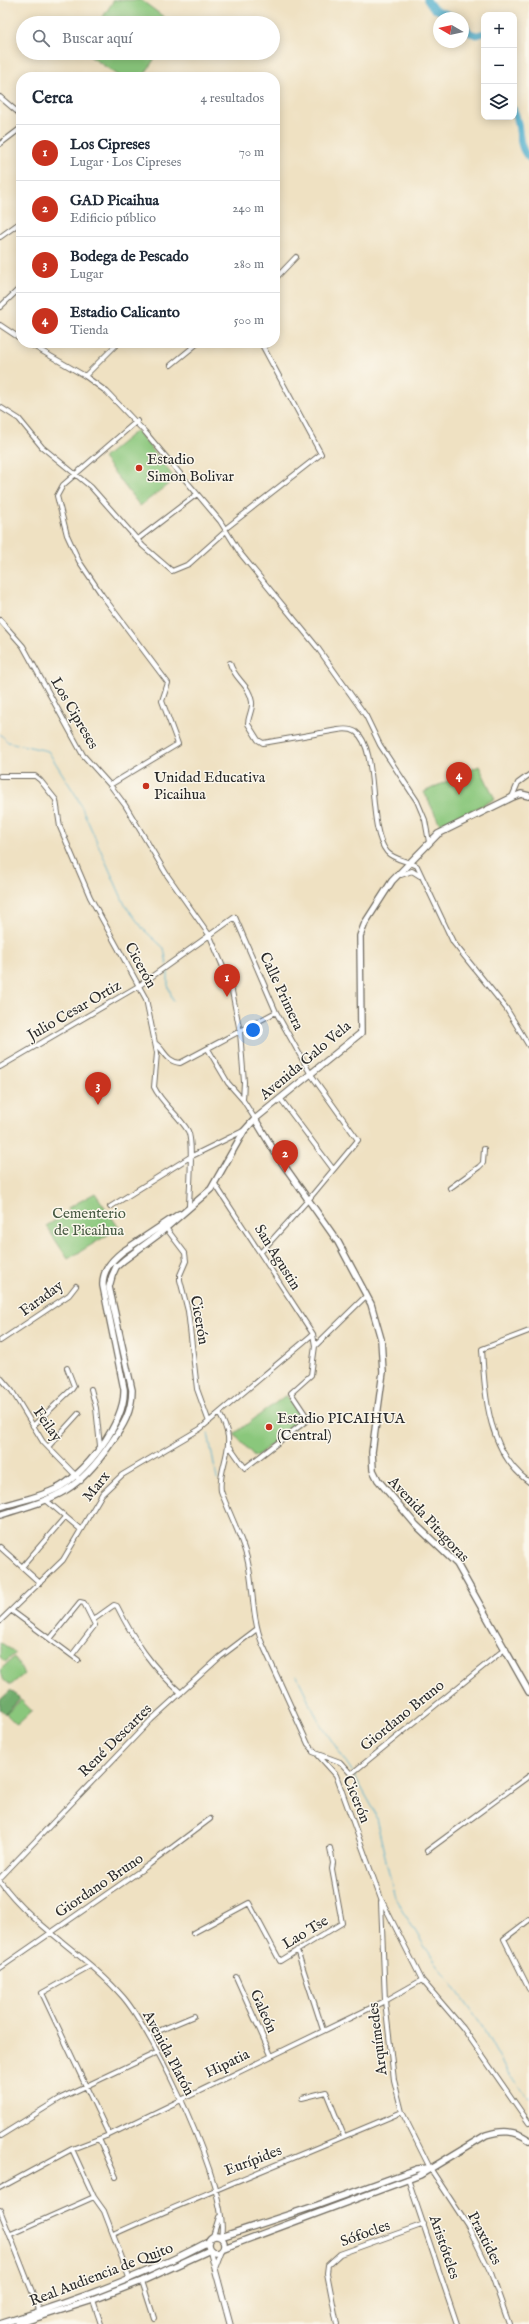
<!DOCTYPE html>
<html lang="es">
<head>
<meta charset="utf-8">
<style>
  body { margin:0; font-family:"IM FELL English",serif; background:#f2f2f3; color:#1f2937 }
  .controls { position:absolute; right:12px; top:12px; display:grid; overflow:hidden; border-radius:8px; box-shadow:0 2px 10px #0003 }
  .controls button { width:36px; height:36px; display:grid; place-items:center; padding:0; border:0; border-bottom:1px solid #e0e1e3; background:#fff; color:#1f2937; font:20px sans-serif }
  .compass { position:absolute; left:433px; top:12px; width:36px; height:36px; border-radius:50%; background:#fff; box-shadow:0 2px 10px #0003; rotate:279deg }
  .you { position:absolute; left:253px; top:1030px; width:14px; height:14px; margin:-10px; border:3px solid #fff; border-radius:50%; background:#1a73e8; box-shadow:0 0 0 6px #1a73e833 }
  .badge { display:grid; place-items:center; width:26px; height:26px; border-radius:50%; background:#c8321e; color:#fff; font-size:13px; font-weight:700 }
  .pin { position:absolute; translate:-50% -33px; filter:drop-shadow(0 1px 2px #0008) }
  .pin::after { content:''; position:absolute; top:21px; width:14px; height:12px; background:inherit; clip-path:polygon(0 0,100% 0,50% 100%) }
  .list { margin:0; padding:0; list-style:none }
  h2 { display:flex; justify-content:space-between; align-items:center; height:52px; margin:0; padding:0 16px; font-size:17px }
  h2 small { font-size:13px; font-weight:400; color:#747a83 }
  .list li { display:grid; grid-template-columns:26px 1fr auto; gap:12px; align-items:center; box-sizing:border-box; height:56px; padding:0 16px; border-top:1px solid #e0e1e3 }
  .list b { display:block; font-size:15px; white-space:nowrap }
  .list p { margin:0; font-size:13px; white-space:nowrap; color:#747a83 }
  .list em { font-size:13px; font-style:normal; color:#747a83 }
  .icon { flex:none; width:22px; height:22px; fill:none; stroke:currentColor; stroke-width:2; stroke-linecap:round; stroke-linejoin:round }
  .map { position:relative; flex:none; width:529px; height:2324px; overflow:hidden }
  .search { position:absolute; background:#fff; box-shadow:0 2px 10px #0003; left:16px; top:16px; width:264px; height:44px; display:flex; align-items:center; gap:10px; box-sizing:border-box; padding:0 14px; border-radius:22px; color:#747a83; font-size:15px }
  .panel { position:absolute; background:#fff; box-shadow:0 2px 10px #0003; left:16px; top:72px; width:264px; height:276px; border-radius:16px }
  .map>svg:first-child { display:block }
  .green { fill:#8ac77c; stroke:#5a7954 }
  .forest { fill:#6fac6c; stroke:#4d6c4c }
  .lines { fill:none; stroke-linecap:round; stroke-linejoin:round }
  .stream { stroke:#4dadcc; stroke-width:1 }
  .river { stroke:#4dadcc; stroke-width:7 }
  .minor-casing { stroke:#706b60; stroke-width:6 }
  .tertiary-casing { stroke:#706b60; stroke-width:7 }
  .secondary-casing { stroke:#706b60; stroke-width:8 }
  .minor { stroke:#fff; stroke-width:4 }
  .tertiary { stroke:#fff; stroke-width:5 }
  .secondary { stroke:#fff; stroke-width:5.5 }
  .poi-dot { fill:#c8321e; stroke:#fbf7ec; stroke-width:1.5 }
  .labels { text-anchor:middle; stroke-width:3; stroke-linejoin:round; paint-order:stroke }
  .poi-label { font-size:15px; fill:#2b2b2b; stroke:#fbf7ec; text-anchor:start }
  .street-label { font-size:15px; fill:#2b2b2b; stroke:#fbf7ec }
  .park-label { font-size:15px; fill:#485a43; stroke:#fbf7ec }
</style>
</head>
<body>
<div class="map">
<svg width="529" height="2324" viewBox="0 0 529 2324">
  <rect width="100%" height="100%" fill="#fbf7ec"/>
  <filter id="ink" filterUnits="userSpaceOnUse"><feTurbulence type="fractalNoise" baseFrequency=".025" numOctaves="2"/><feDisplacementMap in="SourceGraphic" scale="8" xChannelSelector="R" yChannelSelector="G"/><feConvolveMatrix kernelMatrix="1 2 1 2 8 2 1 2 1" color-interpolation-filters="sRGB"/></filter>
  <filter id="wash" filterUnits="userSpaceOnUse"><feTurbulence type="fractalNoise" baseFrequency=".012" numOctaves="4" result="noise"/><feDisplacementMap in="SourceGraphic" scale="16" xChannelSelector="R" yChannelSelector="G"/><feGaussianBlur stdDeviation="0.9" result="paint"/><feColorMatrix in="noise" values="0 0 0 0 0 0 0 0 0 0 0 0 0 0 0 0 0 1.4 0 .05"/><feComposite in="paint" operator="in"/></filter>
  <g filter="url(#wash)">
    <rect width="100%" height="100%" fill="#efe1c2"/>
    <path class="green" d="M114,0H141L172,23H99Z
      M85,53H158L143,77H121Z
      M137,430L175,479L140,506L103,458Z
      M479,766L495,799L441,826L424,792Z
      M95,1193L119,1228L68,1259L46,1226L69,1212L68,1208Z
      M286,1395L304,1420L255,1457L234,1434Z
      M0,1642L16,1653L5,1662L0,1657Z
      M14,1657L24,1674L11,1685L2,1679L0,1670Z
      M21,1700L32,1711L17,1725L6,1714Z"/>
    <path class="forest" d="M11,1690L20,1699L5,1714L0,1709V1700Z"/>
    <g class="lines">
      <path class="stream" d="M0,734L8,742L48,751L77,797L125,905L144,930L164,948L167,964
        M168,967V985L173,1001
        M208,1433L217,1479
        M297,1676L318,1720L352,1771
        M353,1773L374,1810L395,1898L425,1947L480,2023L508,2074L529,2097"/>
      <path class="river" d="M427,0L434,9L458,18
        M463,23L470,33L477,35L484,33
        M514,110C522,126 516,145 529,158"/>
    </g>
  </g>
  <g filter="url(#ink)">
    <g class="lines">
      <g class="minor-casing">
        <path id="minor" d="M0,97L21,115
          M0,144L21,128
          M0,237L21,222
          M275,279L296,257
          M0,307L21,287
          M0,325L21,339
          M28,343L85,376L107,392L145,432L220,521L240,553L317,647L366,716L380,745L417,801L425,820L429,842
          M171,365L198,343
          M85,376L118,343
          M0,407L19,419L42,447L91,487L143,546L172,571L189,564L226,531
          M225,529L321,454L261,343
          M138,539L197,494
          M0,620L23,646L83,755L110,785L125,805L167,875L210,936L231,986L240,1032L244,1082L243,1100L255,1119
          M230,663C234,679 250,685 252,702C253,710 248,716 248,724L258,740L263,743L338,730C344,729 351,729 356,732C380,750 366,827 387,852C394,860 408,861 417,866L453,942L506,1008L529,1046
          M0,776H35L40,780L56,800L60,827L90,897L146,999L157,1053L154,1087C162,1104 179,1115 188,1131C194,1142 189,1192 189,1208
          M110,785L178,744L162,701L168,683L102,595L79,561L67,535L57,496L63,485L137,421
          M512,797L518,783L529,775
          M401,875L412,871L420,876
          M155,1043C165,1050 165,1061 180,1063L276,1012
          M208,1049L228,1083L243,1100
          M0,1067L140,985L235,917L276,1012L310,1073L358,1140L309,1199L261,1252
          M280,1098L333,1169
          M215,1184L313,1334L315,1346L311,1375L291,1393L307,1417L306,1421L245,1468L228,1444
          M450,1188L479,1167L483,1163L484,1149
          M110,1207L190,1157L243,1131
          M166,1228L185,1253L186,1261L180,1275V1280L188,1311L197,1389L209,1422
          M529,1331L482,1349C485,1397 488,1452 529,1482
          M0,1341L69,1295L76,1286
          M315,1346L366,1296
          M0,1377L12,1391L43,1442L81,1481
          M91,1389L96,1408L100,1446
          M219,1413L313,1334
          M33,1426L72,1389L74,1386L67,1368
          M48,1447L79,1413
          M47,1501L80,1529
          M0,1547L40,1583
          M22,1567L65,1517
          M12,1611L78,1660
          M93,1620L114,1605L117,1606C135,1642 151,1666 181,1693
          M0,1621L63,1560L102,1494L122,1475L200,1429L219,1413C223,1420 227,1429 228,1437C230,1455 218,1473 221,1491C229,1513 241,1535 247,1558C254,1586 251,1615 262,1643L308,1744L336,1775L381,1899L422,1980L463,2028L529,2123
          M50,1639L80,1602L84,1603L95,1625L72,1655
          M313,1752L340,1762L351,1774L506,1648
          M427,1851L529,1776
          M0,1878L151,1720L220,1657L257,1629
          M0,1881C33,1927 86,1954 123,1997C154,2033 231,2192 221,2237
          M381,1902L385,2001L394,2080L402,2112L430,2168L468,2226L491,2273L509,2324
          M529,1920L504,1939L529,1989
          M193,1933L249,1903L280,1961L342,1923L332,1869L333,1863L330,1848
          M297,1950L323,2030
          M90,1966L42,1993L109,2135
          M0,1968L150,1864L210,1819
          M236,1977L271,2055
          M149,2035L194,2016
          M302,2098L326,2092L344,2136
          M0,2136L61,2098L158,2052
          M99,2139L116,2177
          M72,2149L94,2197L104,2211L130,2279
          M408,2179L457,2324
          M0,2188L72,2149L109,2135L385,2001L422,1980
          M0,2210L40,2312
          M11,2234L94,2197
          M114,2234C209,2191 306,2153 402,2112
          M213,2236L219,2217
          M142,2281L154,2318
          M93,2300L101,2324
          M337,2324L327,2273L328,2265L340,2254L424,2224"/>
      </g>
      <g class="tertiary-casing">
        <path id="tertiary" d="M210,2250L230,2324
          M215,2267L221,2251"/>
      </g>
      <g class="secondary-casing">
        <path id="secondary" d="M255,1119L276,1154L338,1242L371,1304L381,1339L383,1372L372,1452L373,1470L378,1480L416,1525L457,1564L529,1692
          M0,1507C18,1501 38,1498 56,1489C84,1476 126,1422 124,1389L103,1286C102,1271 111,1261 122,1252L179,1214
          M0,1515C56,1498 77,1493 111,1443C123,1426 132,1412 132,1390L109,1287L112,1276L116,1267L124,1260L159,1234L211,1189L244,1131L255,1119L361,1033L360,936L365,923L392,881L438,834L513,797L521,794L529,796
          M208 2244a8 8 0 1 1 16 0a8 8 0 1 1-16 0Z
          M221,2237L318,2205L417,2169L428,2168
          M224,2248L420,2175L486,2135C502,2130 515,2130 529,2140
          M0,2324C72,2302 142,2277 208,2242
          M17,2324L93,2300L142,2281L210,2250"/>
      </g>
      <use href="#minor" class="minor"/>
      <use href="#tertiary" class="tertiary"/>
      <use href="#secondary" class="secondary"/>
    </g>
  </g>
  <g class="poi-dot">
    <circle cx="139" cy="468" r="4"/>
    <circle cx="146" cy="786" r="4"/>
    <circle cx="269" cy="1427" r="4"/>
  </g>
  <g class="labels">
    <g class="poi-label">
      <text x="147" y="464">Estadio<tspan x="147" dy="17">Simon Bolivar</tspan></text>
      <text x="154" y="782">Unidad Educativa<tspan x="154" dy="17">Picaihua</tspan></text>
      <text x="277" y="1423">Estadio PICAIHUA<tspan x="277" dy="17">(Central)</tspan></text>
    </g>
    <g class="street-label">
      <text transform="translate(75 713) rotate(60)" y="5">Los Cipreses</text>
      <text transform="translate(141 965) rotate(61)" y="5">Cicerón</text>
      <text transform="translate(282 991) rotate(65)" y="5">Calle Primera</text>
      <text transform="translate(74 1010) rotate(-30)" y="5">Julio Cesar Ortiz</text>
      <text transform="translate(305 1060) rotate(-40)" y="5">Avenida Galo Vela</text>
      <text transform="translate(278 1257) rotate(58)" y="5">San Agustin</text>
      <text transform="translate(41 1298) rotate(-36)" y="5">Faraday</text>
      <text transform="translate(200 1320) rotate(80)" y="5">Cicerón</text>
      <text transform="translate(48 1424) rotate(55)" y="5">Feilay</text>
      <text transform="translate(96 1486) rotate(-51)" y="5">Marx</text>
      <text transform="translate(429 1519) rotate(47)" y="5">Avenida Pitagoras</text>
      <text transform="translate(402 1715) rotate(-39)" y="5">Giordano Bruno</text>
      <text transform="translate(115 1740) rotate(-45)" y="5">René Descartes</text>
      <text transform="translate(357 1799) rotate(68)" y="5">Cicerón</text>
      <text transform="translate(99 1885) rotate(-34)" y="5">Giordano Bruno</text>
      <text transform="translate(305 1932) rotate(-31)" y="5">Lao Tse</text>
      <text transform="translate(264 2011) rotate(66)" y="5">Galeón</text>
      <text transform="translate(377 2039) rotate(-97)" y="5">Arquímedes</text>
      <text transform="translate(169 2053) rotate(62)" y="5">Avenida Platón</text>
      <text transform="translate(227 2063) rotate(-26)" y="5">Hipatia</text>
      <text transform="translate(253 2160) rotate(-21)" y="5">Eurípides</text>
      <text transform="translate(365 2233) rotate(-20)" y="5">Sófocles</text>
      <text transform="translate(485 2238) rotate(63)" y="5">Praxtides</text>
      <text transform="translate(445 2247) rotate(71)" y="5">Aristóteles</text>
      <text transform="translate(101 2274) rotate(-21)" y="5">Real Audiencia de Quito</text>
    </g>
    <g class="park-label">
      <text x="89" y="1218">Cementerio<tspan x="89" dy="17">de Picaihua</tspan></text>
    </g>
  </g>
</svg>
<div class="controls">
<button>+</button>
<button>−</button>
<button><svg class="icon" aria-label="layers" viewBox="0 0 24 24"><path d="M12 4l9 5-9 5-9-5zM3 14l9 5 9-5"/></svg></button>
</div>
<svg class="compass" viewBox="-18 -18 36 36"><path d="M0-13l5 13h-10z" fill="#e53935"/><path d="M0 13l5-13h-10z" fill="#747a83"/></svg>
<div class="you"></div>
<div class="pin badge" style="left:227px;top:997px">1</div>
<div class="pin badge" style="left:285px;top:1173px">2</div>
<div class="pin badge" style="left:98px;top:1105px">3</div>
<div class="pin badge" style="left:459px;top:795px">4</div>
<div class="search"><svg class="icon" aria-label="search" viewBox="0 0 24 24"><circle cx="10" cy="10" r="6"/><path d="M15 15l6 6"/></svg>Buscar aquí</div>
<section class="panel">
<h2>Cerca<small>4 resultados</small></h2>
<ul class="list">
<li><span class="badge">1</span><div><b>Los Cipreses</b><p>Lugar · Los Cipreses</p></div><em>70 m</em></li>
<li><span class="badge">2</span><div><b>GAD Picaihua</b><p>Edificio público</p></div><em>240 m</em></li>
<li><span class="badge">3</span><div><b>Bodega de Pescado</b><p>Lugar</p></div><em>280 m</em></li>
<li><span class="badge">4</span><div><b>Estadio Calicanto</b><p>Tienda</p></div><em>500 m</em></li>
</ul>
</section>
</div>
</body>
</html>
